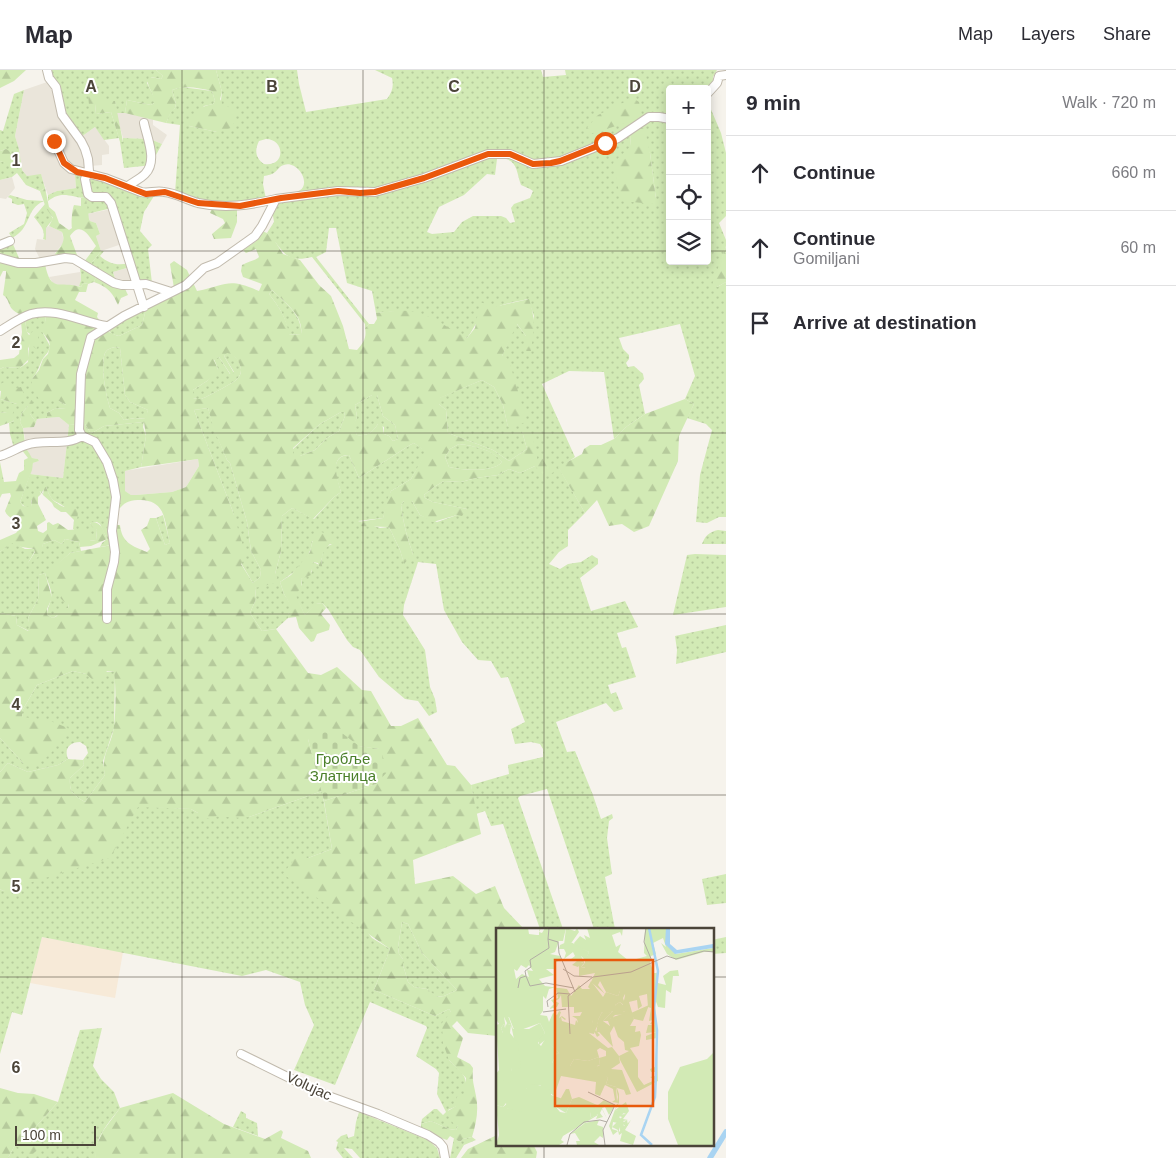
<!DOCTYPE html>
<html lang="en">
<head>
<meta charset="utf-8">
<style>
  body { margin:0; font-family:Helvetica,sans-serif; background:#f7f7f7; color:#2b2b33 }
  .controls { position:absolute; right:15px; top:15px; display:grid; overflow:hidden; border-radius:5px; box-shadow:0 2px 12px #0003 }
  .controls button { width:45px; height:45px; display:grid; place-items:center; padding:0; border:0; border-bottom:1px solid #e1e1e2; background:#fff; color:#2b2b33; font:25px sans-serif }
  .scale { position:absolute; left:15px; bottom:12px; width:81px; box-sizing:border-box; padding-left:5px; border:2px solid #4b4439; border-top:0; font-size:14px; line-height:18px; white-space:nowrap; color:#4b4439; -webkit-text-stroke:4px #fff; paint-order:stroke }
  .stop { position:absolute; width:15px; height:15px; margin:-11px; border:4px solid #ea580c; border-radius:50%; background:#fff }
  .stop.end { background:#ea580c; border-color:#fff; box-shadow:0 1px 5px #0008 }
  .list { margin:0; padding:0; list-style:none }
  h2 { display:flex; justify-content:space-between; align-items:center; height:65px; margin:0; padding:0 20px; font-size:21px }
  h2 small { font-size:16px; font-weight:400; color:#7c7c81 }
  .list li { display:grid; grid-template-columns:32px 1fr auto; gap:15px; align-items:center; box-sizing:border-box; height:75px; padding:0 20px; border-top:1px solid #e1e1e2 }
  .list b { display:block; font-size:19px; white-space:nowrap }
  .list p { margin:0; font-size:16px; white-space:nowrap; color:#7c7c81 }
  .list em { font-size:16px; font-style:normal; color:#7c7c81 }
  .icon { flex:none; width:28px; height:28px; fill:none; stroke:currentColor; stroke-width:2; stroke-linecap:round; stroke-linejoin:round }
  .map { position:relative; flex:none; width:726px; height:1088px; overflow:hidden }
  header { display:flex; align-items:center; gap:30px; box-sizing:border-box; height:70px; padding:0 25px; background:#fff; border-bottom:1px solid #e1e1e2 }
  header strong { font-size:24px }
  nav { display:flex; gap:28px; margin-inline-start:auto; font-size:18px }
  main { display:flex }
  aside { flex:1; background:#fff }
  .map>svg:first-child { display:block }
  .residential { fill:#eae5da }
  .commercial { fill:#f7ead8 }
  .grass { fill:url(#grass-dots); fill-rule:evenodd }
  .forest { fill:url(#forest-firs); fill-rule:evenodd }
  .cemetery { fill:url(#cemetery-stones) }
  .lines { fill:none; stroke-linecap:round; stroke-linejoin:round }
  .canal { stroke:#a9d4f2; stroke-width:5.5 }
  .minor-casing { stroke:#c2bbae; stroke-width:10 }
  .minor { stroke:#fff; stroke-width:8 }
  .route { stroke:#ea580c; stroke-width:6 }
  .grid { fill:none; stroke:#4b4439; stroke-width:1; stroke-opacity:0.55 }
  .labels { text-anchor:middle; stroke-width:4; stroke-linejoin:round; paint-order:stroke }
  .park-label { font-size:15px; fill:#4a7f2a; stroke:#fff }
  .street-label { font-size:15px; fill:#4b4439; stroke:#fff }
  .inset-river { fill:none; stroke:#a9d4f2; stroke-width:2.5 }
  .inset-road { fill:none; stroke:#b2ada4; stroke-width:1 }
  .view { fill:#e8590c; fill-opacity:0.15; stroke:#e8590c; stroke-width:2.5 }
  .inset-edge { fill:none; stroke:#4b4439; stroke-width:2.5 }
  .grid-label { font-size:16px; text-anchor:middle; font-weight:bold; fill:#4b4439; stroke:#fff; stroke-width:4; stroke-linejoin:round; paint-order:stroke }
</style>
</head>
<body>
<header>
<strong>Map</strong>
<nav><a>Map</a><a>Layers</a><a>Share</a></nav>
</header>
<main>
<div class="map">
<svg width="726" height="1088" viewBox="0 0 726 1088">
  <defs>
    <pattern id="grass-dots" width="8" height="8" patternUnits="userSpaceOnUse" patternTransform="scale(1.25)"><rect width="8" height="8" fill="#d2eab5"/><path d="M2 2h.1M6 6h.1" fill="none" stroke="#b6ca9c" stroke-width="1.8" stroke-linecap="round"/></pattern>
    <pattern id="forest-firs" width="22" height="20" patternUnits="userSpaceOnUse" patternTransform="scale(1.25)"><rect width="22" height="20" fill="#d2eab5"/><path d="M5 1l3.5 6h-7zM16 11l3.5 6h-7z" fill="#b6ca9c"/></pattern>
    <pattern id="cemetery-stones" width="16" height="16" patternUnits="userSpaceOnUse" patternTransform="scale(1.25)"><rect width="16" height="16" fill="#d2eab5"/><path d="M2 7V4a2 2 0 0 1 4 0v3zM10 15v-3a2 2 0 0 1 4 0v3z" fill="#b6ca9c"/></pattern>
  </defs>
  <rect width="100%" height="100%" fill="#f6f3ec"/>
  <path class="residential" d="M50,11L83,80L86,95L84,99L78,100L75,105L76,118L57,121L48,125L41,105L27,106L22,100L19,79L15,66L24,20Z
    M116,43H133L153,49V55L167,65L162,74L150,69L123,68Z
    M95,57L109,76V84L102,85V95L90,96L81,67Z
    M12,107L15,118L6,129L0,128V110Z
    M111,139L122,174L101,181L96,166L100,164L96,153L90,151L87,144Z
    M49,156L62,162L64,172L55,183L57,187L41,191L35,179L37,169L46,170V158Z
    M130,197L134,211L116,212L113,202Z
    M80,202L81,210L79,216L59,215L53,213L49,207Z
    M59,347L69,355L63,408L30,404L33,393L39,391L38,389L32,388L28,384L23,358L34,357L37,349Z
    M198,389L199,396L186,417L172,422L136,425H131L125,421L124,401Z"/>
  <path class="commercial" d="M42,867L123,882L115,928L30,913Z"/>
  <path class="grass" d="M49,0H156L163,6L161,9L151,7L147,13L155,29L154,33L151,35L127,30L125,43H116L115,31L89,34H95L96,44L111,42L119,68L104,70L95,57L81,67L65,45Z
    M216,0H297L299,14L306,42L387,29C392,22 394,17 392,8L375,0H541L543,7L566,5L565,0H717L713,7V13L707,19H670V191H707V30L721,63L726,83V146L719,153L726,170V176L721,192L717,217L726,212V447H719L707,453L696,452L700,405L712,360L706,354L687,348L694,334L685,329L695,306L680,254L619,268L623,279L629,285V289L626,293L628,297L634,296L643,304L644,309L639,315L645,344L626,357L614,369L604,302L569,301L542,314L575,387L559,398L585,443L568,460V476L559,482L549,494L560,499L568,494L581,492L592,485L598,489V494L580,508L591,541L625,531L638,557L617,563L622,578L626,577L636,607L608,615L611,624L616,622L623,639L614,642L606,633L556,652L567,682L575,681L593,725L601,749L612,744L613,748L609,751L607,768L612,804L605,807L615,859H594L547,719L520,726L518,728L563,859H540L503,754L491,756L485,741L476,744L471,715L509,704L508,695L543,687V679L540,674L531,672L515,674L511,659L525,652L508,607L501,608L491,591L478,590L462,572L444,540L436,494L418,492L404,535L403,545L425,580L430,617L435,629L437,642L429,646L418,631L405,629L379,607L360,580L353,577L347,570L328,539L322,533L316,534L305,545L294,524L302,515L301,509L312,502L311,495L313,492L322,496C321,480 324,475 340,472L312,471C312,488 294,503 280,512L284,524L293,538L288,544V548L276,559L262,561L250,543L256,529L255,518L275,504L281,481L282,446L292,438L314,449L334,427L341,422C337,409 328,386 349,385L359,408L410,375L414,373L427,382L411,409L391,421L383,448L358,451L380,458L389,457L400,480L403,490L413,484C407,468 403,452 401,435L404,431H412L420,445L437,452L457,445L467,439L433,432L425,428L424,425L434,417L444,411L461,412L476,408L498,405L509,399L520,403L535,396L536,384L522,361L527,379L509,391L493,380L448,363L446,340L439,334V328L482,310L494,317L503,335L508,357L502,286L516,253L526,266V281L534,246L528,229C507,234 493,234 478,251C474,256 471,263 467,268L399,241L376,243L372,221L347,213L336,158H329L326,182L316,187L369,254L365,258V254L312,187C283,194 284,179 267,163L274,152L272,140C276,135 280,129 285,125C291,122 300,123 303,117C308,107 295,91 284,95C279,96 278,100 275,102C272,105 268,105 264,106L263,114L266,129L226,134L220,131H201L175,123L180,55L166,53L171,41L175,38L176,34L172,20L182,17L212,21L215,31L213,34L204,36L189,56L217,62L222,22ZM629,52L650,83L656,129L631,76ZM266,69C285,69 286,97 264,94C256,88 254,81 259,71ZM501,88C518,90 516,101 521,115L530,119L533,121L530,128L514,134L511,138L515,152L510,153L506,148L501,146H473L462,152L454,162L432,164L427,162L439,137L464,125L487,104L495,105L497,89Z
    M24,20L15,66L19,79L22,100L27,106L41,104L45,118L40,121L26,115L17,103L12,107L0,110V91L10,94L6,79L0,81V60L3,61L14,24Z
    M123,68L150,69L162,74L156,85L153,95L124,98L120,72H123Z
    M75,105L94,108L154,126L144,142L140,161L152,175L148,179L152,213L139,211L116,137L87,144L86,128C70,127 62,120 48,131V125L57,121L76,118Z
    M10,125L27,130L44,131C25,139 32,158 12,168L9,163L24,154L27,143L24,134L18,135L12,133V129L8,127Z
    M45,134L53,149L46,158V170L43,169C46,160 40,155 34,147Z
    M12,172L19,188L12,191L0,187V177Z
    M101,181H104L100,186C109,194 118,196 129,193L130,197L113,202L116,212L90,195Z
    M80,195L97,204L94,212L88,214L83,213L81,217L79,216L81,210Z
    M272,220C284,232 303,245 301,264L288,265C287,248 279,237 269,224Z
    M146,239L142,255L119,266L112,264L109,261L116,254Z
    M45,245L46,252L43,263L50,276C48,285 46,283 42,290C39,297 37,303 32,309L43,331H59L66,335V338L54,339L47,343V348L37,349L36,352L30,344L28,336L22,343L20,352L23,358L25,373L14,378L10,364L9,353L14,351L7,342L0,343V329L17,334L12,319L0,321V299L4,297L20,298L28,292L30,264L27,262L25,250Z
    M115,277L120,278L125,325L130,332L148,340L146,349L135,348L124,350L119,343L110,338C106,326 100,296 105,283C107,279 111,278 115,277Z
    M227,282C238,285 247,301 236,310C233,313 205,328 201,329C197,329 197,329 193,328V320L207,311L218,299L214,289L219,287L230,304L234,302L224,286Z
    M372,325H377L383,346L395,355L398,369L393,371L389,366L384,364V357L378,354C372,363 368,366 357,365L353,356L357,347L355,335Z
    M208,338L215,361L227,390L230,393L247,452L251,481L261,500L260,507L253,513L241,493L233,442L194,340Z
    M341,342H344L345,346L339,361L327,368L315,380L300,386H293V379L320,354Z
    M144,352L143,357L146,366L141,397L125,401V421H120L116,455L117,474L100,477L102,473L107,469L100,454L97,452L90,453L97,460L96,470L89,471L73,459L74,450H77C73,446 69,440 65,437C53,429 52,433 46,417L42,422L43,425L40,421L31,431V437C26,438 23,436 20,432L30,404L63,408L69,355L85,354L90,362L92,363L104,356Z
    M459,374C474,376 493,379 502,392C493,403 462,400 449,397L445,387L450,379Z
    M163,445L170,473L165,475L156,448Z
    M718,460L726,461V474H702C705,466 709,462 718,460Z
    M65,469L79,472L81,481L70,483L57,495L69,534L68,538L53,548L47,545C47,539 50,535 51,528C53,521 47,511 45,503L39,505L38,529L28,548L31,560L29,561L17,555L16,546L0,543V482L12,472L25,479H34L35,481L28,493L41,480L43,474L54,470L62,474Z
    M695,484L726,485V537L673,545L687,485Z
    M726,555V582L676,594L677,580L675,566Z
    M73,601L86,604L115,601L114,658L103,691L105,705L85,732C73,725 69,722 70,708L84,695L83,690L88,683L86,676L80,672C69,672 64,679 68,689L58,695L28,702L8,693L0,702V668L23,693L22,641L37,615Z
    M322,721L332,779L308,788L372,868L390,879L374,920L435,946L449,939L451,942L449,990C462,1004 468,1004 466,1024L457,1027V1036L448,1040L458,1056L456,1060L449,1059L431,1051L421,1054L422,1049L434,1039H437L443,1045L446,1042L437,1024L439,1003L436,999L416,986L427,958L426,956L370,932L335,1015L294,1000L314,955L305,935L300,912L266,900L242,906L42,867L22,945L12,942L0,984V819L3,821L132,747L138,736L191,739L198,743L215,745L249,747Z
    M726,804V833L707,835L702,809Z
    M402,852L408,854L422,883L457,920L444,926L436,927L427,919L414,917L408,912L403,895V889L399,884L398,877Z
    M726,867V883L712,884V870Z
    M102,958L93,996L101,1009L114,1022L120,1038C108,1054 95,1066 96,1088H8L15,1075L30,1063L58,1032L80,960Z
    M241,1041L246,1044V1048L257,1053L258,1066L233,1057Z
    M359,1042L428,1070L437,1078L440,1088H360L352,1079L344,1078L353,1088H343L336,1079L338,1072L336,1071L341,1066L347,1064L348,1068L354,1066L356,1052Z
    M472,1067L476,1070L464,1075L456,1088H450L454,1068L460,1072L463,1069Z"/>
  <path class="forest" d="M0,0H26L14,11L0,18Z
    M156,0H216L222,22L220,29L222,33L235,41V51L231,58L217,62L189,56C193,42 198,37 213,34L215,31L212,21C198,18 186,15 172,20L176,34L175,38L171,42L166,53L125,43L127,30L151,35L154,33C155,23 146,17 148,8L150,7L161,9L163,6Z
    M90,23L98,24L103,31H115L123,72H120L111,42L96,44L95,34L89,35L88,24Z
    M633,28L639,32L650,83L656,129L654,134L621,131L613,93L631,76L629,52L590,64L586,59L598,45Z
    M6,79C14,83 14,89 15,97L0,91V81Z
    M45,118L49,137L55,142L59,153L69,160L72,158C71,155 72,139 74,135L81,136V128H86L89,149L90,151L96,153L100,164L96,166L101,181L90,195L84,192L96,176C89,166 81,150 70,166L77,185L75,188L57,187L55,184C61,176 66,172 62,162L49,156L53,148L46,138L40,121Z
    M212,138L237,140V152L231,168L214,169L212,164L225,153L223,149L210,143Z
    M262,161L267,163L273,168L283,184L300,190L319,215L331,226L343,256L349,279L357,280C363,273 367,268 365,258L369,254H374L377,249L376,243C390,241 405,239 419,243C436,248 451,260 467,268L475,258L480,232L494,237L529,229C536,251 534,259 531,281H526V266L517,254L502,286L507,288L510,294L527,352L508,357L503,335L494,317L482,310L440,328L439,334L446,340L448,363L493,380L509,391L527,379L522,361L529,359L537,381V389L545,387L554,402L544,407L535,396L520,403L509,399L498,405L476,408L461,412L444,411L434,417L424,425L425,428L433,432L467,439L462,446L457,445L433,452L420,445L412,431H404L401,435C403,452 407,468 413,484L404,494L400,480L389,457L357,456L358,452L383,448L387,430L391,421L411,409L426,382L414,373L410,375L359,408L349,385C328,385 338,410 341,422L334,427L313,449L292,438L282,446L281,481L275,504L280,512L291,505L310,482L314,464L318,461L334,466L340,472L336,475L330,474C322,481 320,489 323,500L321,501L318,493L313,492L311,505L301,509L302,518L295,524L305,545L315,534L322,533L326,538L321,544L330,555L329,560L317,564L314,571L311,572L299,558L296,547L288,548V544L292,538L284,524L280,512L255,518L256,529L250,543L262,561L276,559L308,603L321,605L337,597L362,620L371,621L391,656H401L418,648L447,695L455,696L471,715L481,764L413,790L415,814L453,806L476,824L495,816L504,838L524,859H497V966L468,963L457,951L452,956L463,968L457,987L470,994L473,998C472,1012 474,1014 476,1026C479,1040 476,1054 472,1067L463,1069L460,1072L450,1066L447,1070L444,1069L421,1059V1054L431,1051L449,1059L456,1060L458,1056L453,1053L446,1042L456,1036L457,1027L460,1024H466V1008L449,990L443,973L442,953L451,942L449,939L435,946L374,920L390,879L283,804L297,785L308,788L332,779L324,731L376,714L379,679L308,669L322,721L249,747C233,750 221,743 206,749L200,748L198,743L191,739L138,737L110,788L3,821L0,819V702L8,693L28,702L58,695L68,689L83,690L84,695L70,708C69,722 73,725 85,732L105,705C100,685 112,675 114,656C116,639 116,618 114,601H107L98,614L86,604L73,601L37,615L22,641V647L48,650L68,658C57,674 49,694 27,695L23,693L0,668V543L16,546L17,555L28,561L30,560L28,548L38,529L39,505L45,503L52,528L47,539V545L53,548L57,546L60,539L68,538L69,534C56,530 54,512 50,500L70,483L117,474L116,455H120C122,473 132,476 147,482L150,479L141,460L147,456L150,448H156L165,475L170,473C164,452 167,431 141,430C131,430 126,431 120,438H118L120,421H125L131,425H136L172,422L186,417L199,396L198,389L141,397L146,366L144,352L104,356L92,363L90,362L85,354L69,355L59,347L47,348V343L54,339L66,338V335L59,331H43L39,329L32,318V309L39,300L43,289L48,284L50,276L49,271L43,263L38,260L46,252L45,245C34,245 20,248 12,239C8,234 9,229 3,225L6,204V201H3L0,207V190L45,194C51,224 59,210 81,217L83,213L88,214L86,222H79L75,230L98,243L97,247L101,252L99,258C107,260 111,264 119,266L142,255L146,239L174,218L170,194L174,191L187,200L197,221C228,215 227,207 259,221L262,214L243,207L241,201L242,195C248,191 255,191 259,187L256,179L246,183L243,180L255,172ZM272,220C284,232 304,245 301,264L289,265C287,248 279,237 269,224ZM115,277L120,278L125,325L130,332L148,340L145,349L135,348L124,350L119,343L110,338C106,326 100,296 105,283C107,279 111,278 115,277ZM227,283C238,285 247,302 236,310C233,313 205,328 201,329C197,329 197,329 193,328V320L207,311L217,303L218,299L214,290L219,287L231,305L234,303L224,286ZM372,325H377L383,346L395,355L398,369L393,371L389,366L384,364L382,353L378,354C372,363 368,366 357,365L354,356L357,347L355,335ZM208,338L214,360L227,390L230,393L247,452L251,481L261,500L260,507L253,513L241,494L246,486L233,442L194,340ZM341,342H344L345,346L339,361L327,368L315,380L300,386L293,385V378L320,354ZM459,374C474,376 492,379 502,392C493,403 462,400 449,397L445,387L450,379ZM402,852L408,854L422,883L457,920L444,926L437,927L427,919L414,917L408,912L403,895V889L399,884L398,877Z
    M726,176V212L717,217L712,215Z
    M97,204L124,217L128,225L121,228L118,235C112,221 107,217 94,212Z
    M25,250L27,262L29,265L34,260L38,266V276L36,279L30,274L28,279L29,289L20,298L4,297L0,299V290L14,288L19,284L22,262L21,252Z
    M7,311L12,319L21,317L24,324L17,334L0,329L2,313Z
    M685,329L694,334L679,366L678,391L649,456L634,462L622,454L609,456L597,430L585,443L558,397L582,384L584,379L590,375H601L614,369L626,357L645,344Z
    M28,330H32L34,339L30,344L36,352L34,357L23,358L20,352L22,343L28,336Z
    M10,337L14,339L12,347L14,351L0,356V343L7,342Z
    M26,378L32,388L38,389L39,391L33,393L32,400L20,432L23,436L31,437L32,425L40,421L41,424L38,427V434L46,450L37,456L38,461L43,463L47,460V453L49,452L53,455L58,453L68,460L82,459L88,462L90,471L96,470L97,460L92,457L90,452C102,451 103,460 107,469L91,476L80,477L79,472L65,469L62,474L54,470L43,474L41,484L29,495L28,493L35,482L34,479L16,476L12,473L0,482V470L16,463L21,457C17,449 8,449 5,441L11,426L10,423L2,424L0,428V392L4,412L16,411L19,403L24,400V390L28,388L21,379Z
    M44,417H46C50,428 53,432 64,437L67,434L77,439L78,443L77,450H74L66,442H61L54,437L52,433L43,425Z
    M0,1018L18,1023L34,1024L58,1032L30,1063L40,1078L30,1086L15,1075L8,1088H0Z
    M173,1023L224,1054L265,1069L281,1060L283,1062L281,1068L308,1081L311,1088H96V1076L103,1061L120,1038Z
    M497,1065V1074H533L537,1082L536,1088H461L468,1079Z"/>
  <path class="cemetery" d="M334,657L359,676L380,679L388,701L376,714L324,731L308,669Z"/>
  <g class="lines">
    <path class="canal" d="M710,1088L726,1062"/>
    <g class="minor-casing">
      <path id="minor" d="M47,0L49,8L56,17L62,45L81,71L85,79L88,89L89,101L85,109L88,124L92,127H106L111,133L144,237
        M707,24L717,13L719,6L726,5
        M54,71L64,93L71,99L105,108L141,122C149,124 156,120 164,122C176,123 186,130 198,133C225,139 250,135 276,129
        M128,116C133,112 140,109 145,104C158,91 147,68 144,53
        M0,175L10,171
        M0,188L18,193H36L65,188L74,189L114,213L122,215L146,214L171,222
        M0,261C10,255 19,248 31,244C56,237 82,252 106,256
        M0,386C10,383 17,378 26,375C44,368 65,377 82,366
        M107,549V519L114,492L115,482L112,461L116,427L113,410L107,392L95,372L82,366L79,360L81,304L91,267L124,246L186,215L204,198L217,193L248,171L255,166L262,156L276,129L338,121L375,122L424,108L488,84H510L533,94L561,91L618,68L649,47H659L670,49
        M241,984L320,1023L378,1044L428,1065L439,1072L443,1077L445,1088"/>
    </g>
    <use href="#minor" class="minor"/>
  </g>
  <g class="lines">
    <path class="route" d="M54,71L64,93L77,102L105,108L146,124L165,122L198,133L240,136L281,128L338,121L360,123L375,122L424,108L488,84H510L533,94L551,93L560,91L605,73"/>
  </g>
  <path class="grid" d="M182,0V1088M363,0V1088M544,0V859M0,181H670M707,181H726M0,363H726M0,544H726M0,725H726M0,907H497M712,907H726M544,1074V1088"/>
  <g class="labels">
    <g class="park-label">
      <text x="343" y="694">Гробље<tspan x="343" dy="17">Златница</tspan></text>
    </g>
    <g class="street-label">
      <text transform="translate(309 1016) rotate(25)" y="5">Volujac</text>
    </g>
  </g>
  <g transform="translate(496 858)">
    <rect width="218" height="218" fill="#f6f3ec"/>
    <path d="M70,0L79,3L81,0L83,4L76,14L68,17ZM91,0H127L126,8L124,4L116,7L120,19L125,16L122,24L133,33L151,28L148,25L149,0H170V16L180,26L217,20V24H208L180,32L171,26L165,15L170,19L167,10L157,15L160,26L155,28L154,35L158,45H161L162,33V55L170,57L167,48L174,43L182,42L183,48H177L175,65L170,62L169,80L162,79L159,71L162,153L141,164L124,132L123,128L133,123L129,122L128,114L122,109L118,98L114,105L117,119L103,104L100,105L102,94L98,106L93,105L97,92H102L106,84L108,86L117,83L107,93L114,98V90L121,92L117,89L126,86L132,83L120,85L122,82L119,77L124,74L127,77L130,63H124L122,68L110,64L104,53L102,57L109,66L95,54L99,45L83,48V34L88,35L85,39L89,40V32L85,28H91L93,24L79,18L78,15L84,8L90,12L88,7L94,10ZM151,66L152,79L155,80L153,93L157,92L154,96L159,97H152L150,105L160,104L150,108V112L161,110L159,139L154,141L155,144H159V148L154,149L159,152L148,157L142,149V132L134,120L143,118L145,107L144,103L139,104L140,98H134L138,91L133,74L141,72L142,81L146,78L143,68ZM12,88L17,101H33L44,95L49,105L42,115L45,118L49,111L63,125L68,120L62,119L64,115L75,113L71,130L69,122L67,125L63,126L61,125L56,135L74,138L78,131L92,133L103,129L104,137L101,138L112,150L110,156L120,159L121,174H116L119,172L117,161L109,157L104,168L99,166L100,154L65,148L58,168L44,157L30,161V180L26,184H18L11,180L10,175L7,179L0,177V146L8,151L14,147L16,140L24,139L15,97L12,96V105H7L5,100L8,96L9,100L11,95L8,89ZM217,125V217H182L172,191V164L184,139L211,131ZM70,161H73L76,171L70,185L60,179ZM108,172L119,177L113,187L109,179L106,180L111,191L106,181L104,185L107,189L100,191L102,186L95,190L94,184ZM123,175L119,182L129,184L123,189L128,194L131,192L132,197L125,205L123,199L129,198L127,196L117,194L116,201L122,203L117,207L113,198L121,176Z" fill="#d2eab5" fill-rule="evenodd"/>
    <path d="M0,0H32L33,6L41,7H43V2L45,0L43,4L46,5L49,0H70L67,13H63L59,24L54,26L64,28L66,32L59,34L58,41H50L58,47L43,51L49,58L71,61L75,68L83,57L86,61H94L92,59L95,53L107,69L110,64L122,68L124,63H131V70L129,66L127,70L130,79L124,74L119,77L128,84L131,80L134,86L119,87L117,89L122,91L118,93L114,90V98L112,93H107L117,83L108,87L106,84L102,92H97L96,99L104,94L99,102L104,107L101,109L97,101L93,105L112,120L116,119L123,128L124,135L115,141L126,142L135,166L130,167L128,162L121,160L123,166V175L116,174H121L122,169L120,159L110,156L112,150L98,140L104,137L103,130L110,128V123L104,120L101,122L103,129L92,133L78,131L74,138L60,142L56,135L61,125L64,126L49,112L43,117V111L49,105L44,95L19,104L13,89H8L10,101L8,96L5,100L7,105H12V96L15,97L14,105L22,115L25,141L16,140L15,147H19V151L11,155L0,146L3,142L0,97L3,96L0,91ZM25,37L30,40L33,37L37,43L31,42L33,49L26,46L20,51L18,41L21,43ZM60,59L62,70L55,72L58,76L53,81L61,79L63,75L58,73L63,71L65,67L66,79H78V85L86,84L84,88H76L81,91L82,95L80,92L79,97L66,93L65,89L69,92L70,91L66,88L63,90L65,84L63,83L61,87L57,85L53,94L51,88L44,87L47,83V68L50,71L53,61ZM73,13L93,24L91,29L85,28L91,40L85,39L88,36L86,34L82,39L76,37L81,33L75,31L79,28L77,24L68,31L70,25L68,21H63L64,17ZM153,77L147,93L138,91L135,85ZM36,156L47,158L55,163V167L67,171L60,179L64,184L70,185L76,171L83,169L101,177L98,183L101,185L94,184L95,190L101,186L102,187L67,208L65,212L68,214L63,217H0L3,207L0,177L7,179L12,175L11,180L26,184L25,179H30V161ZM130,174L133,183L127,191L132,192L127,193L128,199H123V204L135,192L129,202L140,208L137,217L124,213L126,205L123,207L122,202L116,199L126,189L120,187L130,186L119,182ZM103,192L101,197L107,199V210L104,208L98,214L103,217H81L80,213H84L79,205L74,206L89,195Z" fill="#d2eab5" fill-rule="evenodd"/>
    <path d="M170,0H174V16L181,22L217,16V20L179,26L169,16Z" fill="#a9d4f2"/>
    <path class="inset-river" d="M153,0L162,43L158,80L161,102L160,147L159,169L145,207L156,217"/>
    <path class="inset-road" d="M53,0L52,11L62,14L63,25L79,64M150,0L148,14L156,33M67,41L78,48L96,49M30,48L34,58L50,55L78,60M22,60L24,50L30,48L29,43L35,39L34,32L53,20L52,11M52,79L51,73L62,65L74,66M47,84L70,81M74,106L72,68L97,49L135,44L171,28L180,31L208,23L218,24M92,164L119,177L107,202L109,217M71,217L74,206L88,194L104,192L111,194"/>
    <path class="view" d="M59,32H157V178H59Z"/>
    <rect width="218" height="218" class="inset-edge"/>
  </g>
  <g class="grid-label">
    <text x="91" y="22">A</text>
    <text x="272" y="22">B</text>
    <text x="454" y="22">C</text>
    <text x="635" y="22">D</text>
    <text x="16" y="96">1</text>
    <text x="16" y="278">2</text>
    <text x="16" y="459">3</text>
    <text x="16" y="640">4</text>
    <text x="16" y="822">5</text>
    <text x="16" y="1003">6</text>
  </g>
</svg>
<div class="controls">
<button>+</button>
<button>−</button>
<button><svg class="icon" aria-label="locate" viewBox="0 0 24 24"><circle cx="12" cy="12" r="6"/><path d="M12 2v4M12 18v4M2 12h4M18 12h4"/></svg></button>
<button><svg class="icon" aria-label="layers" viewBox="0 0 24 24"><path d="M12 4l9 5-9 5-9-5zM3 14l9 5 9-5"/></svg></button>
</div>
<div class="scale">100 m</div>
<div class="stop" style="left:605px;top:73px"></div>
<div class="stop end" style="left:54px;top:71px"></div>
</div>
<aside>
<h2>9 min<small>Walk · 720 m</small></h2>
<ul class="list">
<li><svg class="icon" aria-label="ahead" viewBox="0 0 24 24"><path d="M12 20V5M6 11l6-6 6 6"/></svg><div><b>Continue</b></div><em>660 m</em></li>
<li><svg class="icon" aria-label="ahead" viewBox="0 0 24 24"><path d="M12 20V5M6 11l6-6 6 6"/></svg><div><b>Continue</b><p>Gomiljani</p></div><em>60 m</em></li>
<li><svg class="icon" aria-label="arrive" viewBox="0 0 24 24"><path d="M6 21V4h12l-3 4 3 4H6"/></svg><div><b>Arrive at destination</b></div></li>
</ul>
</aside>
</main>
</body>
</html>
